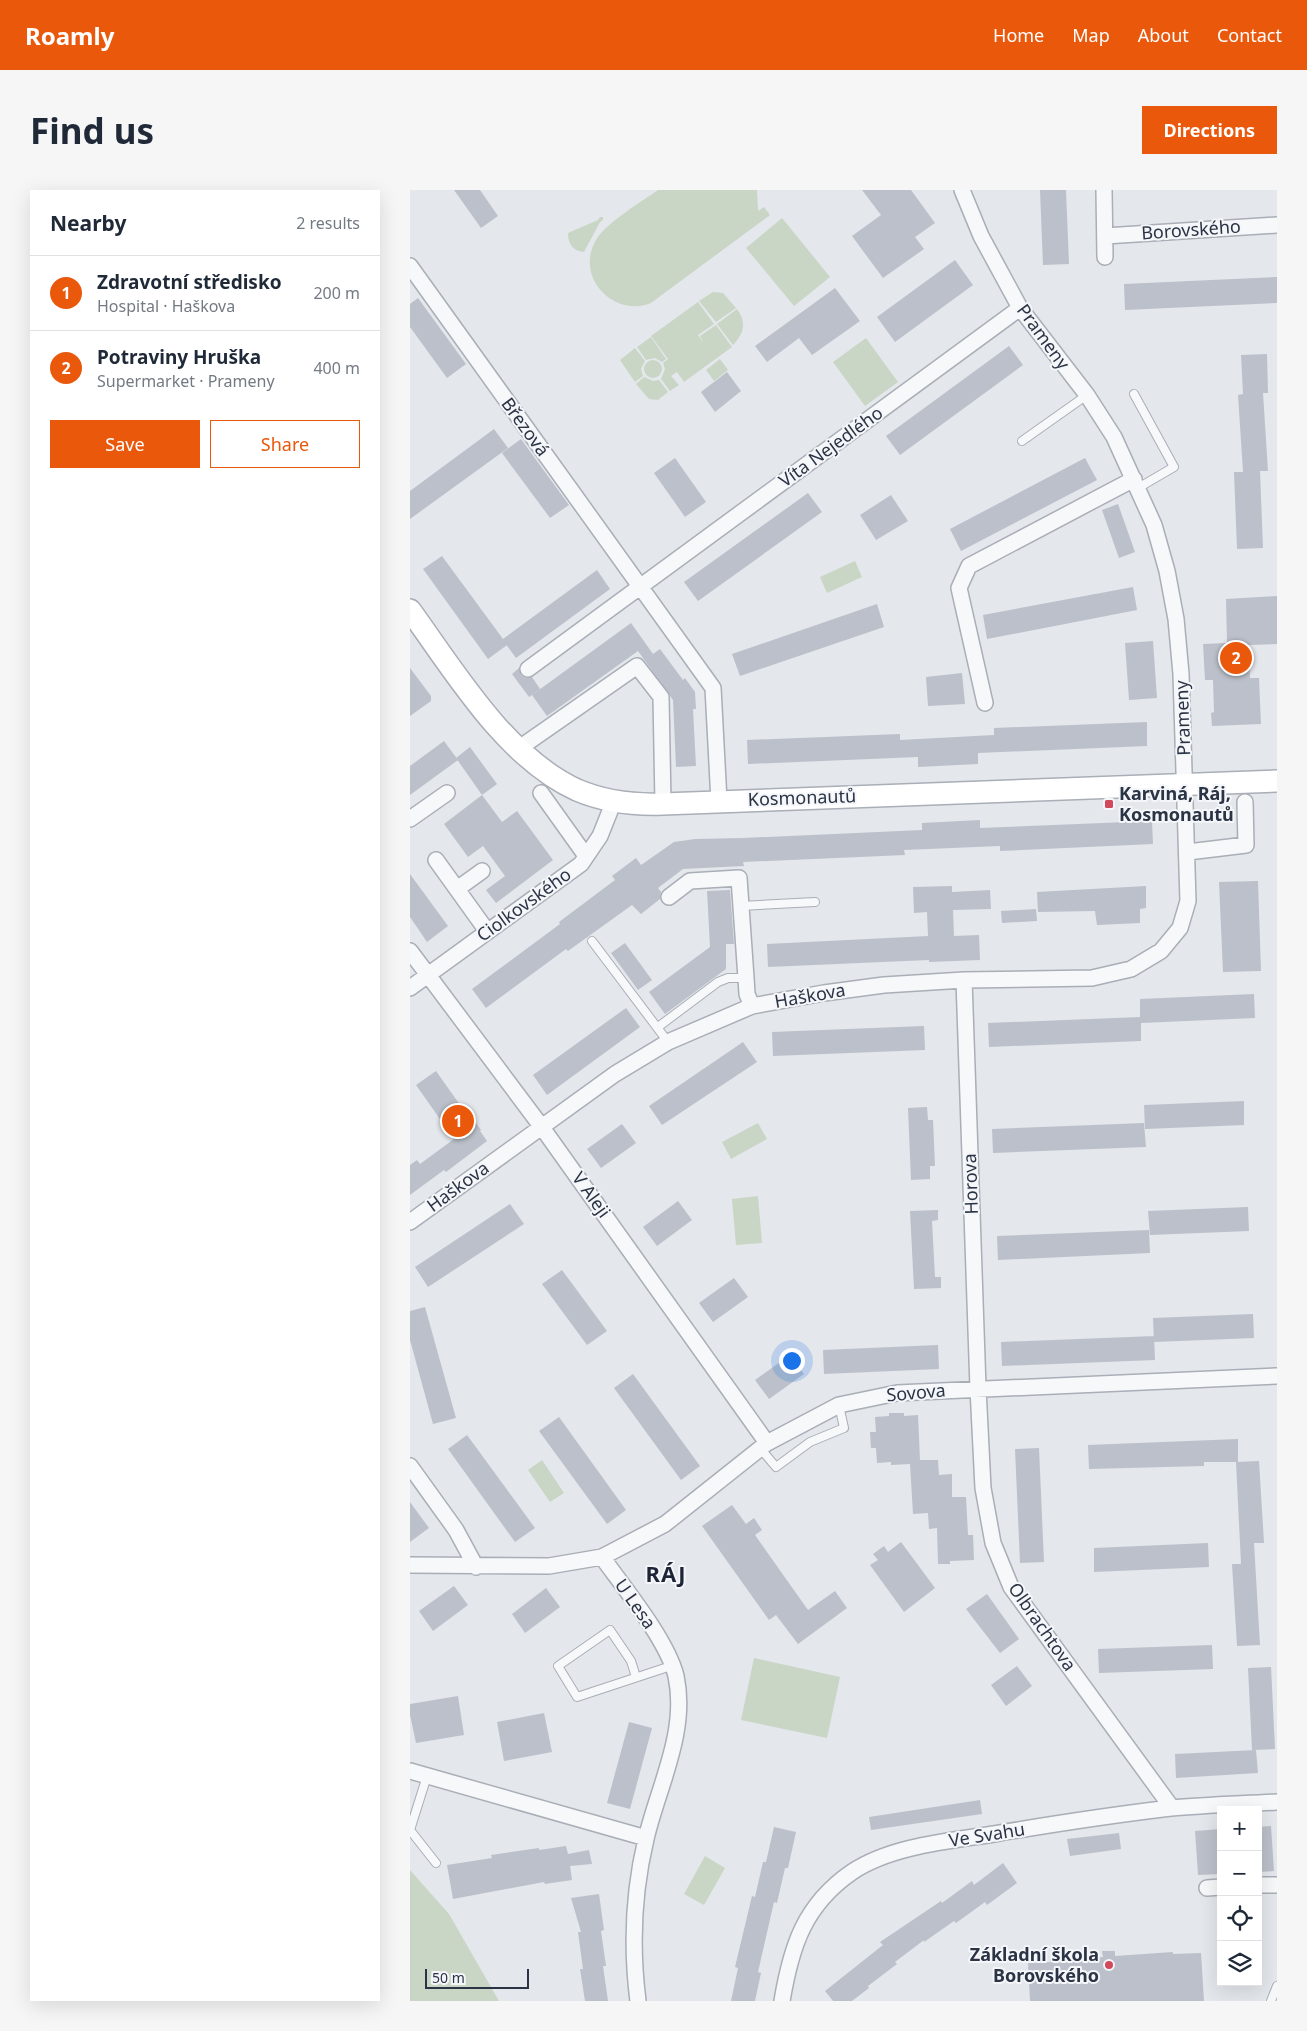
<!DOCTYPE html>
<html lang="en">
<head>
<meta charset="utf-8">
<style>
  body { margin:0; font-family:"Noto Sans",sans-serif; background:#f6f6f7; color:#1f2937 }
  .controls { position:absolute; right:15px; bottom:15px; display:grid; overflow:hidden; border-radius:0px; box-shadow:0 5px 20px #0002 }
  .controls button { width:45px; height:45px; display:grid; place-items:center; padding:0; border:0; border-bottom:1px solid #e0e1e3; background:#fff; color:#1f2937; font:25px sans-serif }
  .scale { position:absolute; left:15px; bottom:12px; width:104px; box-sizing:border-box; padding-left:5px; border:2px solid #2b3445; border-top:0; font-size:14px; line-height:18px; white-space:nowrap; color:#2b3445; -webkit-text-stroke:4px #f4f6f9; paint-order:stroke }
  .you { position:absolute; left:381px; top:1170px; width:18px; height:18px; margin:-12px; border:4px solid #fff; border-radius:50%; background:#1a73e8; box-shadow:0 0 0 8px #1a73e833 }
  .badge { display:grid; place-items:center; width:32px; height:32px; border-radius:50%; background:#ea580c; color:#fff; font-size:16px; font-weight:700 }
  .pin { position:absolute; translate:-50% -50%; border:2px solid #fff; box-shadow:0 1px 5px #0006 }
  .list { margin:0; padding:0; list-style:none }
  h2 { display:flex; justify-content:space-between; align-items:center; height:65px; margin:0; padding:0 20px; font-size:21px }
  h2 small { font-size:16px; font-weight:400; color:#747a83 }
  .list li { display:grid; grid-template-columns:32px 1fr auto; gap:15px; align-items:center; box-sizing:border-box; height:75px; padding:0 20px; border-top:1px solid #e0e1e3 }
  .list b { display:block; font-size:19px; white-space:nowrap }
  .list p { margin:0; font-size:16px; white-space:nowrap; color:#747a83 }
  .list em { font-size:16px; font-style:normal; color:#747a83 }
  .actions { display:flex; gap:10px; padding:15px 20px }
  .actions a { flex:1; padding:11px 0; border:1px solid #ea580c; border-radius:0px; text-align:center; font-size:18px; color:#ea580c }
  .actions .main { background:#ea580c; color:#fff }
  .icon { flex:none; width:28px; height:28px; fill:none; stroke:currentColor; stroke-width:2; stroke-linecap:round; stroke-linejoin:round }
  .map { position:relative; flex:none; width:867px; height:1811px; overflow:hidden; border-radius:0px }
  header { display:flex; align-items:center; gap:30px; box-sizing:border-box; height:70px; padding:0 25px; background:#ea580c; color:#fff }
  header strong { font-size:24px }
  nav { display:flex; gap:28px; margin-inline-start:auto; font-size:18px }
  .intro { display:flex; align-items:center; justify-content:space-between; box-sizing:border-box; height:120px; padding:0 30px }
  h1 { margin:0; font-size:35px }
  .button { padding:12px 22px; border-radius:0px; background:#ea580c; color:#fff; font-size:18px; font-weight:700 }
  main { display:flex; gap:30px; padding:0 30px }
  aside { flex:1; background:#fff; border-radius:0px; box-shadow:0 5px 20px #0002 }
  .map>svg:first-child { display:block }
  .green { fill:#c9d6c5 }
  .building { fill:#bbc0ca }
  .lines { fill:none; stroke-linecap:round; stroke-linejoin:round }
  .lane-casing { stroke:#a9aeb7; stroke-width:10 }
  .street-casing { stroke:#a9aeb7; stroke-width:18 }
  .secondary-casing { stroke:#a9aeb7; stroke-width:24 }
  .lane { stroke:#f7f8fa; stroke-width:8 }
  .street { stroke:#f7f8fa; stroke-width:15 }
  .secondary { stroke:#fff; stroke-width:21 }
  .poi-dot { fill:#d1495b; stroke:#f4f6f9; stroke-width:2 }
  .labels { text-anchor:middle; stroke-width:4; stroke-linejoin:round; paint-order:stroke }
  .street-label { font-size:18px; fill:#2b3445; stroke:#f4f6f9 }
  .poi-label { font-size:18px; font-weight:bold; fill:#2b3445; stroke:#f4f6f9; text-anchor:start }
  .district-label { font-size:22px; font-weight:bold; letter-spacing:1px; fill:#1d2536; stroke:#f4f6f9 }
</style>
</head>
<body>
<header>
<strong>Roamly</strong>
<nav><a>Home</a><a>Map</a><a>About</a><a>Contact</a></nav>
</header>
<div class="intro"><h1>Find us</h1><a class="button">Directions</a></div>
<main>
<aside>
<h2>Nearby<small>2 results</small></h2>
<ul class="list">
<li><span class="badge">1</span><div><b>Zdravotní středisko</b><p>Hospital · Haškova</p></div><em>200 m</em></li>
<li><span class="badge">2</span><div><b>Potraviny Hruška</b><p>Supermarket · Prameny</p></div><em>400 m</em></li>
</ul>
<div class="actions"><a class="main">Save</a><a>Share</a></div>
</aside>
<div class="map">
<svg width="867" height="1811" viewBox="0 0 867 1811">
  <rect width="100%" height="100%" fill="#e4e7ec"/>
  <path class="green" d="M248,0H347L348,21L354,17L360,25L241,113C204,128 164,87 186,50C196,33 231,12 248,0Z
    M190,27H193V30L190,32L174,62C163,61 158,54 158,43L188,30Z
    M372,28L420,87L384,116L336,58Z
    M303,102L313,103L326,118L306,132L289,111Z
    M288,112L304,134L288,145L293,152L290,146L306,135L322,157L274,192L267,182L261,186L269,195L260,201L251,189L255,179L253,173L258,169L241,146Z
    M327,119C337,132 334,144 323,155L307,134Z
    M241,147L256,169L252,172L245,168L236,170L227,157Z
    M456,148L488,192L455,216L423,172Z
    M225,158L235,171L231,179L233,186L225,192L210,170Z
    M310,169L318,180L304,191L296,180Z
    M234 179a9 9 0 1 1 18 0a9 9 0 1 1-18 0Z
    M234,187L243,191L249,190L258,202L248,210L239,209L226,194Z
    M445,371L452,387L417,403L410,387Z
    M348,933L357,949L321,969L312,952Z
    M348,1006L352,1053L326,1055L322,1009Z
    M132,1270L154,1303L140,1312L118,1280Z
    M344,1468L430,1487L417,1548L331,1530Z
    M295,1666L315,1678L294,1715L274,1704Z
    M0,1680L39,1724L89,1811H0Z"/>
  <path class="building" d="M44,0H70L88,26L71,38Z
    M452,0H501L525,33L505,47L514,59L473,88L442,46L471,25Z
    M630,0H656L659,74L633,75Z
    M545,70L563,95L485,152L467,127Z
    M867,87V113L715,120L714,94Z
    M425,98L450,131L402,165L389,148L357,172L345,156Z
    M8,108L56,174L37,188L0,137V114Z
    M599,156L613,175L490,265L476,246Z
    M857,164L858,203H853L858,281H850L853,358L827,359L824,282H833L828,205L833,204L831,165Z
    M317,182L331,201L305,222L291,202Z
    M84,239L98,258L0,329V301Z
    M111,249L159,315L140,328L92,263Z
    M265,268L296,312L275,327L244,283Z
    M675,268L687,290L551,361L540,339Z
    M398,303L412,322L288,411L274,392Z
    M481,305L498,331L466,350L450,325Z
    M708,314L725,362L709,368L692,320Z
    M32,366L93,449L187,380L200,399L106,468L95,453L97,455L78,469L13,379Z
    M723,397L727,420L577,449L573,425Z
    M867,406V454L839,455L840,488H849L851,534L802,536L801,523L804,522L803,490H795L793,454L817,453L816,409Z
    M467,414L474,437L330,486L322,464Z
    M221,433L243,464L250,459L273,490L275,488L285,502L286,519H283L286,576L266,577L263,510L228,461L137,526L122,505Z
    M743,451L747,508L719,510L715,453Z
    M0,478L21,506V511L0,526Z
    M109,478L111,485L115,488L122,487L130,499L119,507L102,484Z
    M552,483L555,514L518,516L516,487Z
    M737,532V556L568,563V574L508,577V567L338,574L337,550L490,544V550L584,545V538Z
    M34,551L48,570L0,605V576Z
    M60,557L87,594L72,605L46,568Z
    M72,605L92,632L107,621L143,670L86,713L76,700L95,686L73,656L58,667L34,634Z
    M570,630V638L742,631L743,654L590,661V656L494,660L495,665L333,672L334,676L273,679L248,698L251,702L250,709L231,724L222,715L158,761L156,759L76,818L62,799L150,734L149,732L205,690L202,686L226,668L231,675L264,652L285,649L333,648L512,640V633Z
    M0,684L38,736L17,752L0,727Z
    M848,691L851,781L813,782L809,692Z
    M542,696V702L580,700L581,719L543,720L544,746L569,745L570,770L519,772V770L358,777L357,754L518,746L517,722L504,723L503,697Z
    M736,696V718L730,719V733L687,735L685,721L628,722L627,702Z
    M320,700L324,754H316V779L255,824L239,802L300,757L297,701Z
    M626,719L627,731L592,733L591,721Z
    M215,753L242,790L228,800L201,763Z
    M844,804L845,828L731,833V851L579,857L578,833L730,827V809Z
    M216,818L230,837L137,905L123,885Z
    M514,836L515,860L363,866L362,842Z
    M333,852L347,872L252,935L239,916Z
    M26,881L55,922L57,920L71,940L70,941L77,951L36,982L34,980L0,1005V975L7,970L10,974L44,949L6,895Z
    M834,911V935L735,939L734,915Z
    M517,917L518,930H523L525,976H520V989L501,990L498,918Z
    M734,933L736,957L583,963L582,939Z
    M212,934L226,953L191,978L177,959Z
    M268,1011L282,1030L247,1056L233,1037Z
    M100,1014L114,1034L18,1097L5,1077Z
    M838,1017L839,1041L740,1045L738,1021Z
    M528,1020V1030L522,1031L525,1087H531V1098L504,1099L500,1021Z
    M739,1040L740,1063L588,1070L587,1046Z
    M152,1080L197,1141L177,1155L132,1094Z
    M324,1088L338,1107L303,1132L289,1113Z
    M15,1117L46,1228L23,1234L0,1150V1121Z
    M843,1124L844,1148L744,1152L743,1128Z
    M744,1146L745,1170L592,1176L591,1152Z
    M528,1155L529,1179L414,1184L413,1160Z
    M380,1165L394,1184L359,1209L345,1190Z
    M223,1184L290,1276L271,1290L204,1198Z
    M479,1223H494V1226L508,1225L510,1270H528L529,1285L542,1284V1307H556L558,1345H563L564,1370L540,1371V1374H528L527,1338L519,1339L518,1323L503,1324L500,1274L481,1275V1272L467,1273L466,1258H461L460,1242H466L465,1227L479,1226Z
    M149,1227L216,1320L197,1334L129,1241Z
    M57,1245L125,1338L105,1352L38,1259Z
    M828,1249V1272H794V1276L679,1279L678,1255Z
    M629,1258L634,1372L610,1373L605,1259Z
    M849,1271L854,1353H844L850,1455L827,1456L822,1374H831L826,1272Z
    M0,1312L19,1338L0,1352Z
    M322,1315L336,1334L344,1328L352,1340L345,1345L398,1420L425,1401L437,1418L388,1454L366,1425L359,1430L292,1336Z
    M491,1352L525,1398L494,1422L460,1375L468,1370L463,1364L474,1356L478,1362Z
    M798,1353L799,1377L684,1382V1358Z
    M44,1396L58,1415L23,1441L9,1421Z
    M136,1398L150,1417L115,1443L102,1424Z
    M577,1404L609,1449L590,1463L556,1419Z
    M802,1455L803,1479L689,1483L688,1459Z
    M607,1476L622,1496L596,1516L581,1495Z
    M861,1477L865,1559L842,1560L838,1478Z
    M48,1506L54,1545L6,1553L0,1525V1514Z
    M134,1523L142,1562L94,1571L87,1532Z
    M219,1532L242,1538L220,1619L197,1613Z
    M846,1560L848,1583L766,1588L765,1564Z
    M570,1610L572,1624L461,1640L459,1627Z
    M861,1636L864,1681L848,1682V1637Z
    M364,1637L386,1642L378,1678H375L367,1713L364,1712L348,1782L351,1783L345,1811H321L328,1778L325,1777L342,1706L345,1707L353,1672H356Z
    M811,1639V1684L788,1685L785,1641Z
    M709,1643L711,1659L660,1666L657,1649Z
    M156,1656L158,1664L179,1660L182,1674L160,1676L162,1690L135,1694L134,1692L43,1709L37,1675L82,1668L81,1665L129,1658V1660Z
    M593,1673L607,1693L577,1715L575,1712L546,1733L544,1731L514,1752V1750L485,1772L487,1774L458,1796L459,1798L442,1811H423L415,1801L473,1755L470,1752L531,1711L532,1713L562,1691L564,1695Z
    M189,1704L194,1740L191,1741L196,1776H193L198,1811H175L170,1779H173L168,1742H171L161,1708Z
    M692,1761H705V1766L763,1762V1764L791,1763L794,1811H620L618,1773L640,1772V1769L693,1767Z"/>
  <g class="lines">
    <g class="lane-casing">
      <path id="lane" d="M724,204L764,277L728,298
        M612,251L677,205
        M331,716L405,712
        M182,751L258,852
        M248,837L308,792L318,788H336
        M350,1258L366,1277L400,1252L434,1238L429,1215
        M226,1487L221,1471L200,1440L148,1476L167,1507L261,1476
        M0,1640L17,1586
        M0,1640L26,1673
        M861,1811L867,1796"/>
    </g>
    <g class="street-casing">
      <path id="street" d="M694,0L695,67
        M695,46L867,35
        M0,76L303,498L309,611
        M118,479L610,118
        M575,513L549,398L559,376L724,289
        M108,559L227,476L251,507L253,614
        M131,603L176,666
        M0,629L37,603
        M778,662L836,655L835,612
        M26,670L77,741
        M47,699L72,681
        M259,707L280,691L329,688L336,788L337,804L342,816
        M0,761L131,936L357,1253
        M554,790L568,1198L573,1298L583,1353L601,1397L762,1618
        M0,798L171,674L190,646L204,611
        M0,1032L205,884L258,852L342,816L414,803L474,795L554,790L682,788L721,779L751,761L770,738L778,711L771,484L766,429L757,381L744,335L704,247L677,205L610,118L571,46L552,0
        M0,1276L46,1340L66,1377
        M192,1367C215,1399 257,1450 266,1486C278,1542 248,1597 236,1649C223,1703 221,1756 228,1811
        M0,1375L139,1376L192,1367L255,1334L357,1253L429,1215L487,1203L867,1186
        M0,1581L236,1648
        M848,1695H867
        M797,1698L811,1697
        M372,1811C381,1757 394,1715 442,1682C481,1656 539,1651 584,1644C643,1634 702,1625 761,1618C796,1615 832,1614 867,1612"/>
    </g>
    <g class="secondary-casing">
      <path id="secondary" d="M0,420C45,482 95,567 167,600C195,612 224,615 253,614L867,591"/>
    </g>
    <use href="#lane" class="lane"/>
    <use href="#street" class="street"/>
    <use href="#secondary" class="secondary"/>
  </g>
  <g class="poi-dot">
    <rect x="694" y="609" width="10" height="10" rx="2.5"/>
    <circle cx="699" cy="1775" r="5"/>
  </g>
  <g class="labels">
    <g class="street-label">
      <text transform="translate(781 40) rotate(-4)" y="6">Borovského</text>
      <text transform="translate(633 147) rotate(54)" y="6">Prameny</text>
      <text transform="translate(115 237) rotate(54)" y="6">Březová</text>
      <text transform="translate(421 257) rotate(-36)" y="6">Víta Nejedlého</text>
      <text transform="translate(773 528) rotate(-92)" y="6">Prameny</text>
      <text transform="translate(392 608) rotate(-2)" y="6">Kosmonautů</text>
      <text transform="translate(114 715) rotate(-36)" y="6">Ciolkovského</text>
      <text transform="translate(400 806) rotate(-10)" y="6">Haškova</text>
      <text transform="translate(561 994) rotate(-92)" y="6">Horova</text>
      <text transform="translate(48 997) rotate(-36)" y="6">Haškova</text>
      <text transform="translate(181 1005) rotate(54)" y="6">V Aleji</text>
      <text transform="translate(506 1203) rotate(-5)" y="6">Sovova</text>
      <text transform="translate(225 1414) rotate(55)" y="6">U Lesa</text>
      <text transform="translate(632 1437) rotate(55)" y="6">Olbrachtova</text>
      <text transform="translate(577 1645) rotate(-9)" y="6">Ve Svahu</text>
    </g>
    <g class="poi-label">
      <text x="709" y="610">Karviná, Ráj,<tspan x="709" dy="21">Kosmonautů</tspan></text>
      <text x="689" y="1771" text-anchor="end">Základní škola<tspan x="689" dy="21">Borovského</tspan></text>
    </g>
    <g class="district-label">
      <text x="256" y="1392">RÁJ</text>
    </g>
  </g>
</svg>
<div class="controls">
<button>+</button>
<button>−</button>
<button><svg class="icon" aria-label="locate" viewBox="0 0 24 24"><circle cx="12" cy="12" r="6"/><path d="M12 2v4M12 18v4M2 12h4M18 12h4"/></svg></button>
<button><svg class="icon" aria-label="layers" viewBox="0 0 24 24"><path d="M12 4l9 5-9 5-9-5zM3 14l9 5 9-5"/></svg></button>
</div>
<div class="scale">50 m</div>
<div class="you"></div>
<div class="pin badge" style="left:48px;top:931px">1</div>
<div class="pin badge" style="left:826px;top:468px">2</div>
</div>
</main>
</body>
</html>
